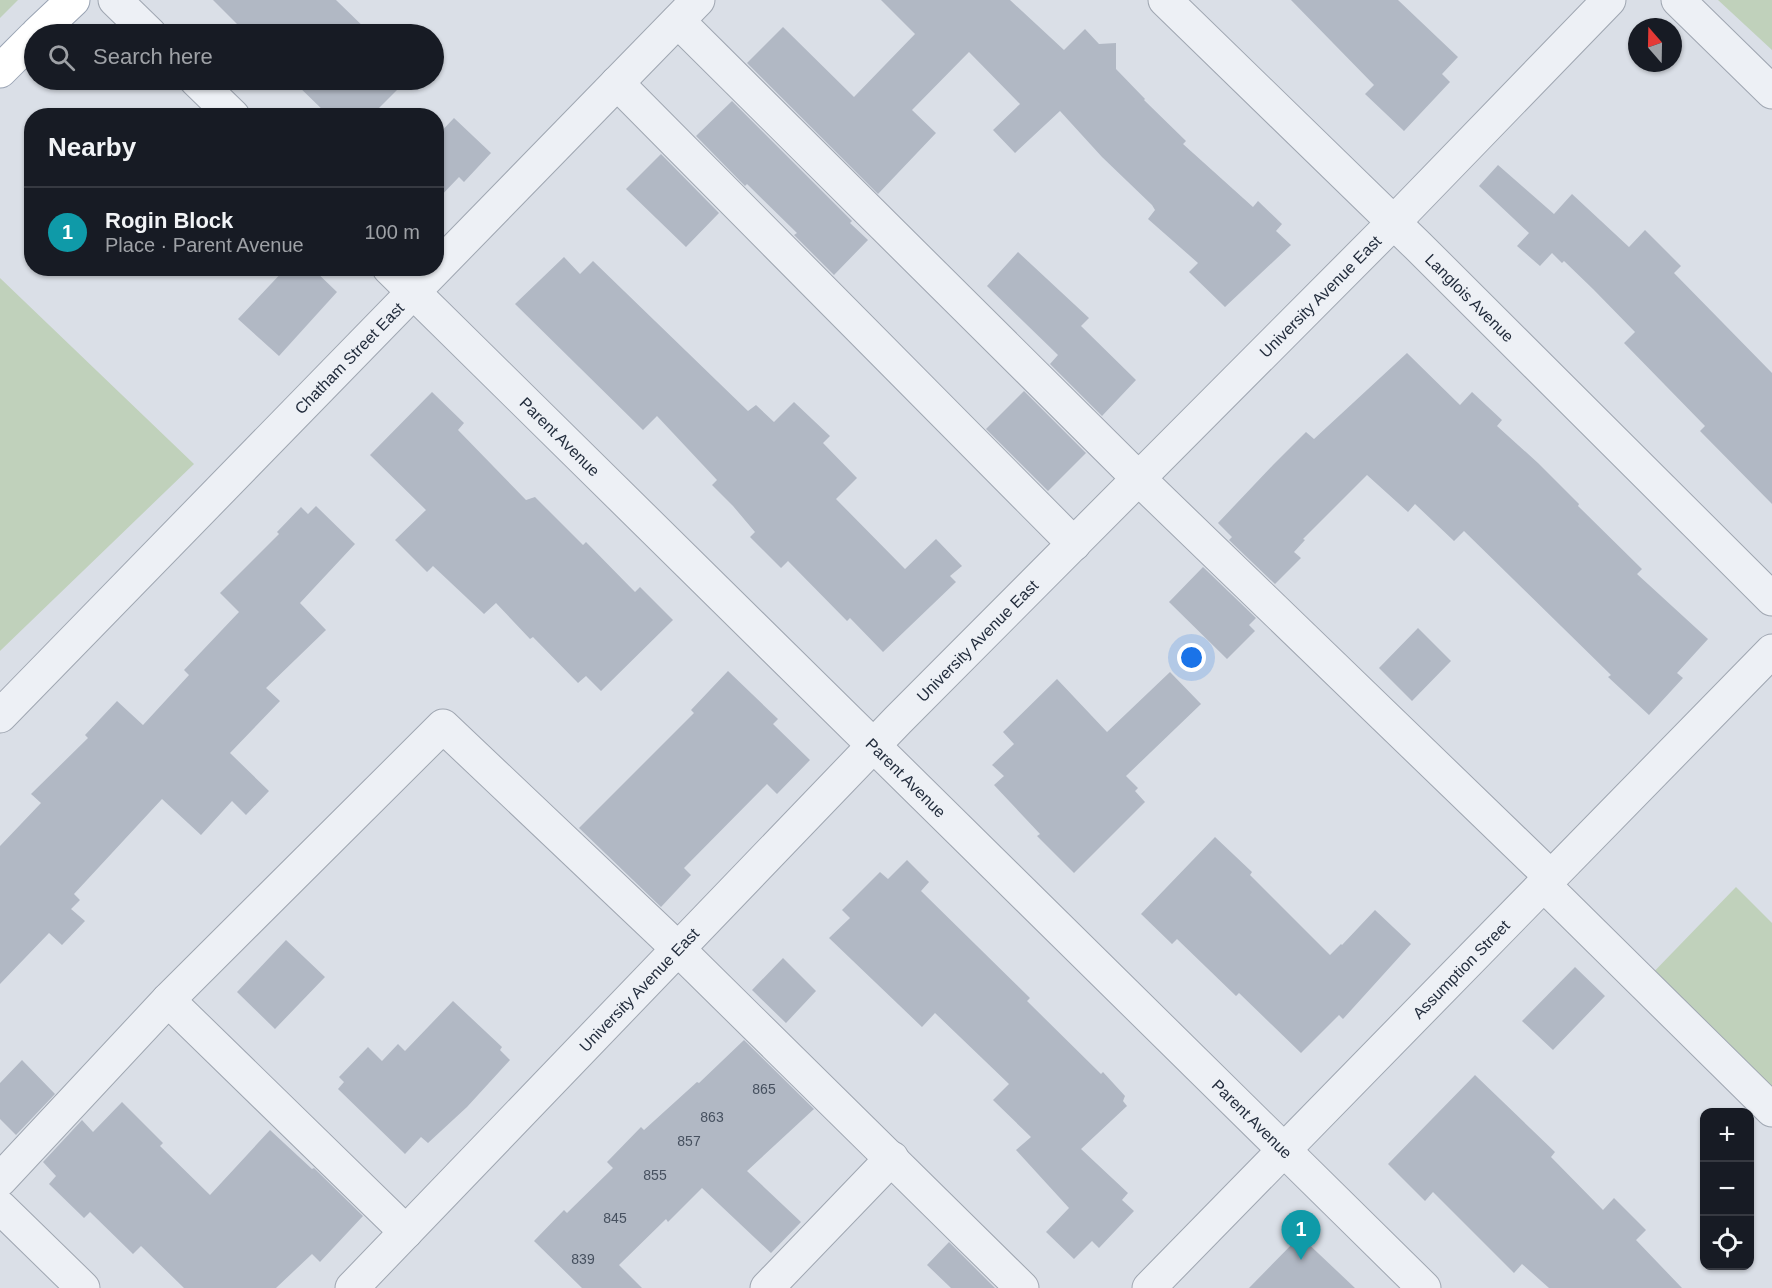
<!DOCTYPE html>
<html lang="en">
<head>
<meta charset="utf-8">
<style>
  body { margin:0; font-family:Arial,sans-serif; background:#242831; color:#f1f3f6 }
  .controls { position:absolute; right:18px; bottom:18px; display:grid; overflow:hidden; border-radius:12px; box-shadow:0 2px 4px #0004 }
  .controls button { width:54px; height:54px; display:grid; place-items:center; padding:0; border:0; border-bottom:2px solid #363941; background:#171b24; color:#f1f3f6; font:30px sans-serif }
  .compass { position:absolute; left:1628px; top:18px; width:54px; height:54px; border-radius:50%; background:#171b24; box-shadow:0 2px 4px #0004; rotate:340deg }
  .you { position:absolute; left:1192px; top:658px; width:21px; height:21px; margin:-15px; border:4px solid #fff; border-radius:50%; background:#1a73e8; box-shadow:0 0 0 9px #1a73e833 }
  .badge { display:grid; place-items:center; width:39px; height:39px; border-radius:50%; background:#b45309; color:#fff; font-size:20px; font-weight:700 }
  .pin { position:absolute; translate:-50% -50px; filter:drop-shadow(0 2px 3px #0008) }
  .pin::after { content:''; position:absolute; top:32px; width:21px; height:18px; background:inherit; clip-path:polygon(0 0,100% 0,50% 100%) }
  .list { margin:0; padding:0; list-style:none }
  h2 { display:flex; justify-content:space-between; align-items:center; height:78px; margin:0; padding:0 24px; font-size:26px }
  h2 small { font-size:20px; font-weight:400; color:#9ea1a6 }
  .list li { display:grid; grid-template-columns:39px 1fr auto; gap:18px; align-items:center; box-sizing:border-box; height:90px; padding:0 24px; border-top:2px solid #363941 }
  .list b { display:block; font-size:22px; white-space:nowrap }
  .list p { margin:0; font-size:20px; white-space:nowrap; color:#9ea1a6 }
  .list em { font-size:20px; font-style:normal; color:#9ea1a6 }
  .icon { flex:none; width:33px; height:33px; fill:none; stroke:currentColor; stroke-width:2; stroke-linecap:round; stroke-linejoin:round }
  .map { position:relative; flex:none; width:1772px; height:1288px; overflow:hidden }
  .search { position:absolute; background:#171b24; box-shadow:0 2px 4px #0004; left:24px; top:24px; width:420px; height:66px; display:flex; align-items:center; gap:15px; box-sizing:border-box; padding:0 21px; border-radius:33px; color:#9ea1a6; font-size:22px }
  .panel { position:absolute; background:#171b24; box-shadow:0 2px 4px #0004; left:24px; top:108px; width:420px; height:168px; border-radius:24px }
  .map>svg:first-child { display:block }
  .green { fill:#c0d1bb }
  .building { fill:#b1b8c4 }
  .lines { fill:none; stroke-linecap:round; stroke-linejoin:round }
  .minor-casing { stroke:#9fa6b1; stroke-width:35 }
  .major-casing { stroke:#99a3b3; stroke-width:35 }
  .minor { stroke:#edf0f5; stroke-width:33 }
  .major { stroke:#fff; stroke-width:33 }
  .labels { text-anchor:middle; stroke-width:4.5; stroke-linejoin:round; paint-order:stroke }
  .number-label { font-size:14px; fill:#46505f }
  .street-label { font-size:16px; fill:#232d3d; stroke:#e9eef4 }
</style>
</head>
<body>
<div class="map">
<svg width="1772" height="1288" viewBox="0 0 1772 1288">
  <rect width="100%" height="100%" fill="#dadfe7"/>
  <path class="green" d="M0,0H18L0,18Z
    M1718,0H1772V50Z
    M0,278L194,464L0,651Z
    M1736,887L1772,923V1110L1643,983Z"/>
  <path class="building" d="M213,0H336L371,34H247Z
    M881,0H1010L1064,50L1085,29L1099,44L1116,43V69L1145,99L1144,100L1186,141L1183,144L1253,207L1258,201L1282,224L1276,231L1291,245L1225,307L1189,272L1198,263L1148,219L1155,210L1152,205L1102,157L1060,111L1015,153L993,130L1020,104L969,52L912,110L936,133L878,194L747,63L783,27L854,97L915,34Z
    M1291,0H1398L1458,57L1442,74L1450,82L1404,131L1365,94L1374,85Z
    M292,80H407L371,116H329Z
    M732,101L852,221L850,223L868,240L834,275L794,235L797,233L747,184L745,186L696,136Z
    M454,118L491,153L464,182L459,177L436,201V137Z
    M661,154L719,213L686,247L626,189Z
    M1498,165L1554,214L1572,194L1629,247L1645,230L1681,266L1674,273L1772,373V504L1700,431L1705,426L1624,343L1635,332L1593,289L1564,261L1562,263L1552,253L1540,266L1517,246L1529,233L1479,186Z
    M1018,252L1089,318L1081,326L1136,380L1102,416L1050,364L1058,355L987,286Z
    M564,257L580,274L593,261L748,411L756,405L774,422L794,402L830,436L823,443L857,478L836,499L905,569L936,539L962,566L950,576L956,582L883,652L850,618L847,621L788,561L781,568L750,537L755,532L733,506L712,485L717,480L657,416L643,430L515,304Z
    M286,268H312L337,292L279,356L238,319Z
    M1407,353L1460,405L1472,392L1502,420L1497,426L1538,463L1579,504L1578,506L1642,569L1637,574L1708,639L1677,673L1683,678L1649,715L1608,677L1611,675L1464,531L1454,541L1415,504L1408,512L1367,475L1303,539L1305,540L1294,552L1301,558L1275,584L1229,540L1232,537L1218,523L1273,465L1306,432L1314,439Z
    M1024,391L1086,453L1048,491L986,429Z
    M432,392L464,423L458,430L526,500L535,497L583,545L586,542L635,592L640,587L673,620L601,691L586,676L578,683L533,637L530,639L496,603L484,614L433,566L427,572L395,540L426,510L370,455Z
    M316,506L355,544L300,603L326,630L266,688L280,701L230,753L269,791L246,815L232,801L201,835L162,799L74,894L80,900L71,909L85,921L62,945L49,933L0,984V846L41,803L31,794L88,738L85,735L117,701L143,725L189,675L184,670L239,612L220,593L279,534L277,532L301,507L308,514Z
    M1203,567L1256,618L1249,625L1255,631L1227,659L1169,602Z
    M1418,628L1451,661L1412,701L1379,668Z
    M728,671L778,719L773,724L810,760L777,794L767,784L684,868L691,875L661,907L579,828L694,713L691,710Z
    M1170,672L1201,704L1126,776L1138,788L1135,791L1145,802L1074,873L1037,836L1040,834L994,785L1004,776L992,765L1014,744L1003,732L1057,679L1107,732Z
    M1215,837L1252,872L1250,875L1330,955L1341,944L1342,945L1375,910L1411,944L1343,1019L1339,1015L1301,1053L1239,993L1236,996L1177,939L1172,944L1141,914Z
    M907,860L929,882L921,891L1030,998L1027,1001L1101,1074L1103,1072L1125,1096L1123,1101L1127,1106L1081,1149L1128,1193L1122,1200L1134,1211L1099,1248L1092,1241L1074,1259L1046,1232L1069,1208L1016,1150L1031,1137L993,1100L1009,1084L935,1013L922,1027L829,938L850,918L842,910L880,872L888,879Z
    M286,940L325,977L275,1029L237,992Z
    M783,958L816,991L786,1023L752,990Z
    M1575,967L1605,996L1553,1050L1522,1021Z
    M453,1001L502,1047L500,1050L510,1060L467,1107L428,1143L421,1137L405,1154L338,1089L344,1082L339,1077L368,1047L382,1061L398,1044L405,1051Z
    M744,1040L814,1109L747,1171L801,1222L771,1253L702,1188L668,1222L666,1219L619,1265L642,1288H582L534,1241L564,1210L567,1213L613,1168L607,1162L641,1127L644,1130L697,1082L699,1083Z
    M22,1060L55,1094L16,1135L0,1119V1083Z
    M1475,1075L1555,1152L1551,1157L1603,1210L1614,1198L1646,1230L1636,1240L1682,1288H1549L1522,1264L1514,1273L1433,1192L1425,1201L1388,1164Z
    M122,1102L163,1143L160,1146L210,1195L270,1130L312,1169L314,1168L363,1216L320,1262L312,1254L276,1288H184L141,1246L133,1254L90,1212L84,1218L49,1184L56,1176L43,1162L82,1120L93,1132Z
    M1300,1236L1355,1288H1249Z
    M949,1242L995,1288H951L927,1265Z"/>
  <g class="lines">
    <g class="minor-casing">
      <g id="minor">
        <path d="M115,0L150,34"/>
        <path id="s1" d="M1165,0L1418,246L1772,599"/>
        <path d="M1678,0L1772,92"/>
        <path d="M678,21L1139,479L1551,877"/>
        <path d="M196,80L233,116"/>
        <path d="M617,83L1074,544"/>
        <path id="s2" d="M389,268L1424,1288"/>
        <path id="s3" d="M0,716L698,0"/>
        <path d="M1543,884L1772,1110"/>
        <path d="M168,1000L406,1232"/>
        <path d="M0,1180L168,1000L443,726L673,944L1022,1288"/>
        <path d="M0,1207L83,1288"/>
        <path id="s4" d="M352,1288L898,720L1394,222L1609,0"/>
        <path d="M767,1288L892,1158"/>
        <path id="s5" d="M1149,1288L1772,651"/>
      </g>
    </g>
    <g class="major-casing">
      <path id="major" d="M37,34L73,0
        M0,71L34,37"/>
    </g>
    <use href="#minor" class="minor"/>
    <use href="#major" class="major"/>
  </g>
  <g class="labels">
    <g class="number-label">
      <text x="764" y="1094">865</text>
      <text x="712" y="1122">863</text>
      <text x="689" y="1146">857</text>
      <text x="655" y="1180">855</text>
      <text x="615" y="1223">845</text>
      <text x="583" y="1264">839</text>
    </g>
    <g class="street-label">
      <text dy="6" stroke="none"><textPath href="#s4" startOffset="1386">University Avenue East</textPath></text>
      <text dy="6" stroke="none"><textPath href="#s1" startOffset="426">Langlois Avenue</textPath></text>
      <text dy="6" stroke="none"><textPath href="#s3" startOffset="500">Chatham Street East</textPath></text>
      <text dy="6" stroke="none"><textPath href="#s2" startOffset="240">Parent Avenue</textPath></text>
      <text dy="6" stroke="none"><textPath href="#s4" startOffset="900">University Avenue East</textPath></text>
      <text dy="6" stroke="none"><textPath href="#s2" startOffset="726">Parent Avenue</textPath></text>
      <text dy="6" stroke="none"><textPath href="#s5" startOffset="446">Assumption Street</textPath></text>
      <text dy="6" stroke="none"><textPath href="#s4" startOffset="414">University Avenue East</textPath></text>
      <text dy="6" stroke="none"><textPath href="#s2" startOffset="1212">Parent Avenue</textPath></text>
    </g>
  </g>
</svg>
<div class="controls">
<button>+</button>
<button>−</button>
<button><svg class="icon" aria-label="locate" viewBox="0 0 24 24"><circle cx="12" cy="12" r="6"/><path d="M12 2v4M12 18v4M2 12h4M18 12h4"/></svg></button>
</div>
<svg class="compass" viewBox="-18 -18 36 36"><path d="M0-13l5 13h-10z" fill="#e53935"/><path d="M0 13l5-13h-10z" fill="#9ea1a6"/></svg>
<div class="you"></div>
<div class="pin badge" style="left:1301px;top:1260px;background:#0f9aa8">1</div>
<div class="search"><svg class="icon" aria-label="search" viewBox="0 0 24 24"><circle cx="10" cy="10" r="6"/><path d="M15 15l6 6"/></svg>Search here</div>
<section class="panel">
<h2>Nearby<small></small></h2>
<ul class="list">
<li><span class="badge" style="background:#0f9aa8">1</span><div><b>Rogin Block</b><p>Place · Parent Avenue</p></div><em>100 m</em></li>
</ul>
</section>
</div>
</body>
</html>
